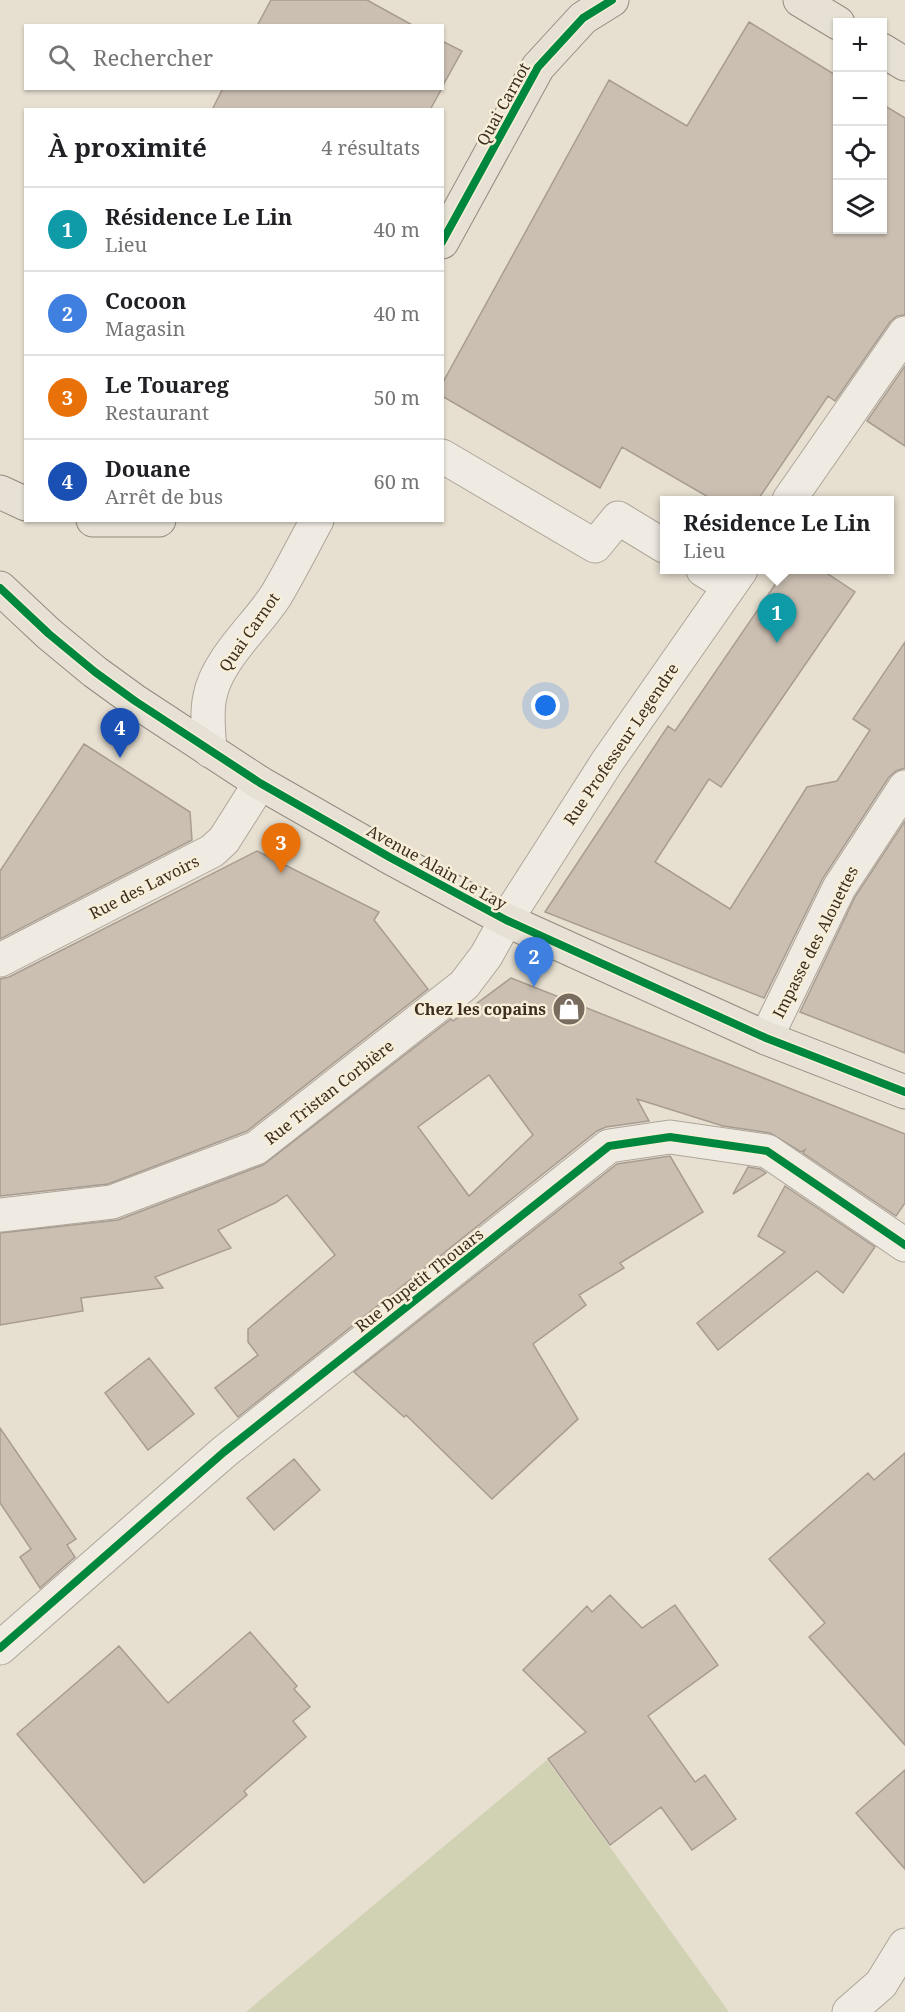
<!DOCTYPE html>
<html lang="fr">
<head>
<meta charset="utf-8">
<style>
  body { margin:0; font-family:"Noto Serif",serif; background:#f2f2f2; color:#202124 }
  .controls { position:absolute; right:18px; top:18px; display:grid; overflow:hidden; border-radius:0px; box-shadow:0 2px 4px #0004 }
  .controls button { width:54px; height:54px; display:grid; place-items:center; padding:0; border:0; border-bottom:2px solid #e0e0e0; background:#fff; color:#202124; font:30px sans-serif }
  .you { position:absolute; left:546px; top:706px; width:21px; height:21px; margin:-15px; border:4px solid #fff; border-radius:50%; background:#1a73e8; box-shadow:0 0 0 9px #1a73e833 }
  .badge { display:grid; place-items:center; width:39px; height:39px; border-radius:50%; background:#786c5e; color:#fff; font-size:20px; font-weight:700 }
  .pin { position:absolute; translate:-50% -50px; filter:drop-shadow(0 2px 3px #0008) }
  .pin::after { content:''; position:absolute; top:32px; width:21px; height:18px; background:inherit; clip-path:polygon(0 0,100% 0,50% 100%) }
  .popup { position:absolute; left:660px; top:496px; width:234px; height:78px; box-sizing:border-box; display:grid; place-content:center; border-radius:0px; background:#fff; filter:drop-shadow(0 2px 4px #0005); font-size:20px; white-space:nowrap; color:#757577 }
  .popup b { font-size:22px; color:#202124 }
  .popup::after { content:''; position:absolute; left:50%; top:100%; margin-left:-12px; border:12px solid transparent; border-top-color:#fff }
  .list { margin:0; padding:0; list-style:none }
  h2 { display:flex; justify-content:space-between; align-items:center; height:78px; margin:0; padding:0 24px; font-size:26px }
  h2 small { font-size:20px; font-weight:400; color:#757577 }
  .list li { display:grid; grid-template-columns:39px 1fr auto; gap:18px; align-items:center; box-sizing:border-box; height:84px; padding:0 24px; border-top:2px solid #e0e0e0 }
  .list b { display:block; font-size:22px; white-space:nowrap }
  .list p { margin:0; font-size:20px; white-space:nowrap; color:#757577 }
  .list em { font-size:20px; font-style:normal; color:#757577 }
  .icon { flex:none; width:33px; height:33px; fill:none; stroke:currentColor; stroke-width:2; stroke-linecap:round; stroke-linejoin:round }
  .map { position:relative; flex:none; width:905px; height:2012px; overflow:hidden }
  .search { position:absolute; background:#fff; box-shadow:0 2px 4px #0004; left:24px; top:24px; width:420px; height:66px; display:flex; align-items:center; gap:15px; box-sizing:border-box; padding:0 21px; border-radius:0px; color:#757577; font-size:22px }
  .panel { position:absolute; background:#fff; box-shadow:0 2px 4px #0004; left:24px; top:108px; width:420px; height:414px; border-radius:0px }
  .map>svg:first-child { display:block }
  .cemetery { fill:#d1d1b3 }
  .building { fill:#cbbfb2; stroke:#a89c90; stroke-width:1.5; fill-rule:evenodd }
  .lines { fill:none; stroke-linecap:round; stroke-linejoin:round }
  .minor-casing { stroke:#ada599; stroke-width:35 }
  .major-casing { stroke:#928b80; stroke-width:35 }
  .minor { stroke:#efebe3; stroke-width:33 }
  .major { stroke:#e6e1d4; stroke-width:33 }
  .cycleway-casing { stroke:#f7eed8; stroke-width:11 }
  .cycleway { stroke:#00873e; stroke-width:8 }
  .labels { text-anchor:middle; stroke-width:5; stroke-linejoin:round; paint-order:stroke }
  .street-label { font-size:16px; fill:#3d2e20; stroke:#f7eed8 }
  .poi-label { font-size:16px; font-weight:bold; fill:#3d2e20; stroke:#f7eed8; text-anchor:end }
</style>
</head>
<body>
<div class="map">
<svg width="905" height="2012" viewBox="0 0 905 2012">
  <rect width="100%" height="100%" fill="#e7e0d1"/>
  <path class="cemetery" d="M547,1760L729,2012H246Z"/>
  <path class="building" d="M271,0H367L414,26H257Z
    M749,22L837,76V230H882V104L905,118V315L897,316L890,322L835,401L828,396L757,501H715L622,447L600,488L442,396V384L609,80L687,126Z
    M442,41L462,51L442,87Z
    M223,88H442L430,110H212Z
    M905,366V446L867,421Z
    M785,570H822L855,592L721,787L709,779L655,862L730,909L807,787L837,781L870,730L853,719L905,642V768L896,771L889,777L823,878L764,998L545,912L668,726L675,731Z
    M84,744L190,812L192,840L0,939V871Z
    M905,821V1053L800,1012L855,897Z
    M257,851L379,912L374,920L428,989L247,1131L108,1184L0,1196V979L9,977Z
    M511,978L905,1134V1203L896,1216L803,1153L805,1150L801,1152L770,1133L723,1126L637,1099L649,1121L606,1127L597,1131L238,1417L215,1388L258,1355L248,1342V1329L335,1255L287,1195L275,1203L218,1230L231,1248L155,1277L163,1288L81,1298L83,1311L0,1325V1233L118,1220L263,1165L451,1019L453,1021ZM489,1075L533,1135L469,1196L418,1127Z
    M670,1156L703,1212L620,1263L624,1268L579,1295L586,1305L533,1344L578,1419L492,1499L406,1415L404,1417L354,1372L617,1164Z
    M748,1167L760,1169L766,1173L733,1194Z
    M785,1186L875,1247L843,1293L817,1271L718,1350L697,1323L785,1252L758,1236Z
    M149,1358L194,1414L148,1450L105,1393Z
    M0,1428L76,1539L67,1545L75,1557L40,1588L20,1557L31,1549L0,1503Z
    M905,1453V1745L809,1637L825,1623L769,1559L868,1473L874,1480Z
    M294,1459L320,1490L274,1530L247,1498Z
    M610,1595L642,1628L675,1605L718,1665L648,1716L695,1782L705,1775L736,1819L692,1850L661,1807L610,1845L548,1759L586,1732L523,1670L587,1606L592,1612Z
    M250,1632L297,1686L294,1689L310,1707L293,1721L306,1737L244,1791L247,1795L144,1883L17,1734L119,1646L168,1703Z
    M905,1770V1869L856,1813Z"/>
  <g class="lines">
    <g class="minor-casing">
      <path id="minor" d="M442,456L595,546L618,518L664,546
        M789,500L905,333
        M703,570L729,586
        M210,751C209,734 206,713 210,696C217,660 255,627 275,597C290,572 303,546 317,520
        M0,960L212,851L224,840L260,783
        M766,1038L839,888L905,787
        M0,1215L112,1202L256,1148L464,985L486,956L506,920L607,762L741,570
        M0,1648L224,1452L609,1146L670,1137L767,1151L905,1245
        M849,2012L881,1984L905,1945"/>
    </g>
    <g class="major-casing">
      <path id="major" d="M800,0L838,23
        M882,50L905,64
        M442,242L538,67L583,18L612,0
        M0,492L26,504
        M93,520H159
        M0,588L49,634L95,672L135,701L260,783L391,858L506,920L766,1038L905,1092"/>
    </g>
    <use href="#minor" class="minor"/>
    <use href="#major" class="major"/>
    <g class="cycleway-casing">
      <path id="cycleway" d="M442,242L538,67L583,18L612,0
        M0,588L49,634L95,672L135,701L260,783L391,858L506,920L766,1038L905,1092
        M0,1648L224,1452L609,1146L670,1137L767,1151L905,1245"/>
    </g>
    <use href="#cycleway" class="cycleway"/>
  </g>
  <defs>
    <g id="shop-disc" transform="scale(1.725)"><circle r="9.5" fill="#786c5e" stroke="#f7eed8"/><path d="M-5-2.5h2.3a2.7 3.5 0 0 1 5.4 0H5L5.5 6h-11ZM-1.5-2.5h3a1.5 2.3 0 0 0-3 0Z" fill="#fff"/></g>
  </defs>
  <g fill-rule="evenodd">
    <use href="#shop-disc" x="569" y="1009"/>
  </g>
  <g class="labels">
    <g class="street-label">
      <text transform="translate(503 104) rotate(-61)" y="6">Quai Carnot</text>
      <text transform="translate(249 632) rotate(-55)" y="6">Quai Carnot</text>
      <text transform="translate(621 744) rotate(-56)" y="6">Rue Professeur Legendre</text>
      <text transform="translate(437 867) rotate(29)" y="6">Avenue Alain Le Lay</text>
      <text transform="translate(144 887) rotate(-27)" y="6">Rue des Lavoirs</text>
      <text transform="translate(815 942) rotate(-63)" y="6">Impasse des Alouettes</text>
      <text transform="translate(329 1092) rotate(-38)" y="6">Rue Tristan Corbière</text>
      <text transform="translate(419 1280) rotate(-38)" y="6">Rue Dupetit Thouars</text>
    </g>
    <g class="poi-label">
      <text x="546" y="1015">Chez les copains</text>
    </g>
  </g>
</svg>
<div class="controls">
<button>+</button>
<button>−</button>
<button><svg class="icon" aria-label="locate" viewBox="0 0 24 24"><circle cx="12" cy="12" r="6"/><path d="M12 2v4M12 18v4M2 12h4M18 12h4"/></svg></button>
<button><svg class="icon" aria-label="layers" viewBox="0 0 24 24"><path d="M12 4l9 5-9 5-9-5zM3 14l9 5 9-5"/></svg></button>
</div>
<div class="you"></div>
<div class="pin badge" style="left:777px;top:643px;background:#0f9aa8">1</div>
<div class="popup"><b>Résidence Le Lin</b>Lieu</div>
<div class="pin badge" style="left:534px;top:987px;background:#3f7fe0">2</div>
<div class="pin badge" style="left:281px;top:873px;background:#e8710a">3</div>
<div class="pin badge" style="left:120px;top:758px;background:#1a4fb4">4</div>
<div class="search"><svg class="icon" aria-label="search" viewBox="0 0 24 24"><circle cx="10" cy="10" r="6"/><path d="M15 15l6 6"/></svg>Rechercher</div>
<section class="panel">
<h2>À proximité<small>4 résultats</small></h2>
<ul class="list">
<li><span class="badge" style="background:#0f9aa8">1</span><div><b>Résidence Le Lin</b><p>Lieu</p></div><em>40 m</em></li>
<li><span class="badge" style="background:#3f7fe0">2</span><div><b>Cocoon</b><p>Magasin</p></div><em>40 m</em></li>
<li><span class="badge" style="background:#e8710a">3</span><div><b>Le Touareg</b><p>Restaurant</p></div><em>50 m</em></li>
<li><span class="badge" style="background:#1a4fb4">4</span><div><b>Douane</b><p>Arrêt de bus</p></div><em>60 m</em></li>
</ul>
</section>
</div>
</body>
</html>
